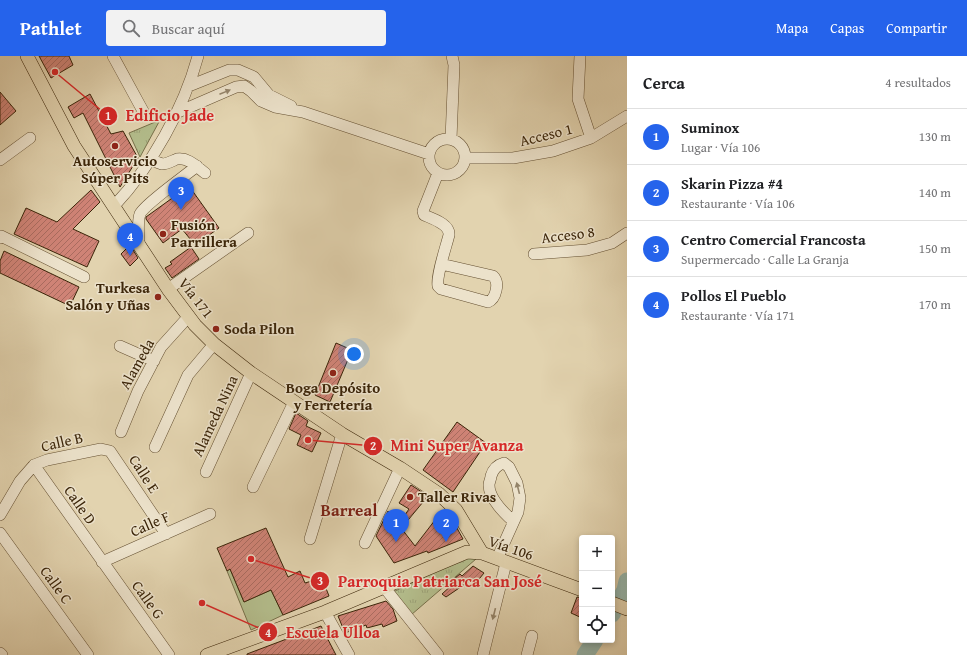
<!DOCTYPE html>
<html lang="es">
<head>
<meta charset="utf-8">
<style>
  body { margin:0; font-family:"Gentium Book Plus",serif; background:#f2f2f2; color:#202124 }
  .controls { position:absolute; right:12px; bottom:12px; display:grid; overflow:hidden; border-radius:4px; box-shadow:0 2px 6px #0003 }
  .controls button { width:36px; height:36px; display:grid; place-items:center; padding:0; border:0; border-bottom:1px solid #e0e0e0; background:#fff; color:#202124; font:20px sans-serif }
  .you { position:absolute; left:354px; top:298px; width:14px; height:14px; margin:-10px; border:3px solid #fff; border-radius:50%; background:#1a73e8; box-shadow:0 0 0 6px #1a73e833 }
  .badge { display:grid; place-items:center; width:26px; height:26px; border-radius:50%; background:#2563eb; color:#fff; font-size:13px; font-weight:700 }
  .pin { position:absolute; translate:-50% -33px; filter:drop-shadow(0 1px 2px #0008) }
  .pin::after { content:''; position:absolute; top:21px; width:14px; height:12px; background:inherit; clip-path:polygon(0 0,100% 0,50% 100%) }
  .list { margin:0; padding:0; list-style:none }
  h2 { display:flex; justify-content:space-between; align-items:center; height:52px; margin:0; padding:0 16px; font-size:17px }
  h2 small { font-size:13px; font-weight:400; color:#757577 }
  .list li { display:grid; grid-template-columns:26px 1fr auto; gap:12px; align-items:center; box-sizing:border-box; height:56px; padding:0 16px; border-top:1px solid #e0e0e0 }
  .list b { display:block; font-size:15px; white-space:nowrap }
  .list p { margin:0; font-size:13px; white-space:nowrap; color:#757577 }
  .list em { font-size:13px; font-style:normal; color:#757577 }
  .icon { flex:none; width:22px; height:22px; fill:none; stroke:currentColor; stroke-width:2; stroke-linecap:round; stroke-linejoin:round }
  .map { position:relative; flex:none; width:627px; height:599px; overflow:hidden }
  header { display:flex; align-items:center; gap:24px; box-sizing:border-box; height:56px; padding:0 20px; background:#2563eb; color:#fff }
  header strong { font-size:19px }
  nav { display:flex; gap:22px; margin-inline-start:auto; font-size:14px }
  .search { width:280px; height:36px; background:#f2f2f2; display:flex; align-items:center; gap:10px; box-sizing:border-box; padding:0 14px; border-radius:4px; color:#757577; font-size:15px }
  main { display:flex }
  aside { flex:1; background:#fff }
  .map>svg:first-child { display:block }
  .green { fill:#b3bc8b; stroke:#77704a }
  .park { fill:url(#park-tufts); stroke:#77704a }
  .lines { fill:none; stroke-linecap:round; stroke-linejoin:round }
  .river { stroke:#95b7ae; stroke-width:17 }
  .building { fill:url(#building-hatch); stroke:#3b2509 }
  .minor-casing { stroke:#655032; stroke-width:12 }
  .major-casing { stroke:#3b2509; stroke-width:14 }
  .minor { stroke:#ece2cb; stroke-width:11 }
  .major { stroke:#e2d3af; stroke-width:13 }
  .oneway { fill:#94846a }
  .poi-dot { fill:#8f2418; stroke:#ece2cb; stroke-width:1.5 }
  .labels { text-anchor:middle; stroke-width:3; stroke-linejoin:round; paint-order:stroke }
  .street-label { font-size:15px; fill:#3b2509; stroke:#ece2cb }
  .poi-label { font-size:15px; font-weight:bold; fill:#3b2509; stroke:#ece2cb; text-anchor:start }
  .quarter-label { font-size:17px; font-weight:bold; fill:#7a1f14; stroke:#ece2cb }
  .leader { fill:none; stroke:#d62828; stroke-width:1.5 }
  .callout-dot { fill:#d62828; stroke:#ece2cb; stroke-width:1.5 }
  .mark-label { font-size:12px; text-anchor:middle; font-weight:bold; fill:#fff }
  .callout-label { font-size:16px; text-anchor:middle; font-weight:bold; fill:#d62828; stroke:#ece2cb; stroke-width:3; stroke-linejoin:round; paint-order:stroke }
</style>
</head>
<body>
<header>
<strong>Pathlet</strong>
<div class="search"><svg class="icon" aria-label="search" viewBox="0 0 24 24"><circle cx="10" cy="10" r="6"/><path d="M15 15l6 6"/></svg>Buscar aquí</div>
<nav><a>Mapa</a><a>Capas</a><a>Compartir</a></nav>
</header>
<main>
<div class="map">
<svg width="627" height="599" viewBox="0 0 627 599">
  <defs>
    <pattern id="park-tufts" width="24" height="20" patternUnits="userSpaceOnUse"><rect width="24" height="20" fill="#b3bc8b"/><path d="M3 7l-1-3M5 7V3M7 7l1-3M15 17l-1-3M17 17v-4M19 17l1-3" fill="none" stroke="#9ba177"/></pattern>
    <pattern id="building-hatch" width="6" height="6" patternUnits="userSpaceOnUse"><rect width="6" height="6" fill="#cf8376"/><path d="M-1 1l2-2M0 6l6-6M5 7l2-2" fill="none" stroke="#a96b5f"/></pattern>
  </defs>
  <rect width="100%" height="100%" fill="#e2d3af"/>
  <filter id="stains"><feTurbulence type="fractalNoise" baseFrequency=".005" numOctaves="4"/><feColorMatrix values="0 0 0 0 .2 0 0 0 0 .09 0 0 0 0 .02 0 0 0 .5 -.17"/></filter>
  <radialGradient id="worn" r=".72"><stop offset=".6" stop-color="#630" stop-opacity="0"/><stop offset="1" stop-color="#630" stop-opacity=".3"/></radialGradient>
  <path class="green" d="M230,513L244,546L271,534L283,559L251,574L227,515Z"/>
  <path class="park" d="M160,64L140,101L129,77Z
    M468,500L476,503L411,559L393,536Z"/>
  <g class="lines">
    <path class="river" d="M612,558L625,534L627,525
      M585,599L595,584"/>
  </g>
  <path class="building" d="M39,0H69L73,9L51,22Z
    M0,36L16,55L0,69Z
    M90,38L111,78L123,75L138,102L120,131L83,57L74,62L68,51Z
    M189,130L219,172L195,189L182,173L163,187L146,163V161Z
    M91,134L100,146L73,173L99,185L87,211L14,178L26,152L57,166Z
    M130,189L138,202L130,210L121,198Z
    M191,191L199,203L172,222L165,212L172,208L170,206Z
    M4,195L79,231L70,250L0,217V205Z
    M336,287L352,294L330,346L315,339Z
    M296,357L308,365L306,370L321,377L312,396L297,389L301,379L289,373Z
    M457,366L486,387L453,436L423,414Z
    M411,429L428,440L404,469L400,466L409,453L399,447Z
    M388,455L415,490L442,455L453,465L463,483L428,497L427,495L394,507L376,480Z
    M266,472L288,521L300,515L305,527L322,522L329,540L283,559L271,534L244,546L230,513L227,515L217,492Z
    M473,510L484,517L475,528L471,524L446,541L442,538L453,528L451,525L460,518L462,520Z
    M577,541L582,542V562L571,557Z
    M386,545L393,553L397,565L383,571L382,568L367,572L366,569L345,577L338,560Z
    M321,570L336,599H247V598Z"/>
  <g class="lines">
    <g class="minor-casing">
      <path id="minor" d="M113,0L143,55
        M580,0L578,43L591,82
        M189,30L229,14H238L254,21L269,39L291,50
        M176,57L236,31L244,30L251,35L261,45L275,51L303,56L429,98
        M429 101a18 18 0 1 1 36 0a18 18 0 1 1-36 0Z
        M451,83L454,9L452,0
        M466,102H513L553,95L591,82L627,60
        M0,104L30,82
        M151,104L162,108C167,108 172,105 177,103C188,101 197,111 205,117
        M438,117L423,155L424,159C433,163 450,168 449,179C446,191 436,220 438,230L441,233L488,246C496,243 500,226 493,220L441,208
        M114,150C151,111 184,52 198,0
        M0,182L1,180L84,221
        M139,189C139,181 137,166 140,158C144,149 186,119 197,110
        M534,198L587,194L612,187L627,177
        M168,233L248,177
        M120,290L154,305
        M121,376L138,335L161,291L189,260
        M155,391L188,319L214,288
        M34,409L169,599
        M206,416L251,317
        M253,431L294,346
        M0,459L20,425L34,409L47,404L101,393L110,395L166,478
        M0,477L88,599
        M310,483L342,378
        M365,487L400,412
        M497,503L518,456L520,442L517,427L509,411L504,407C497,409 493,413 491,420C491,423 489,426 489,429C489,442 504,457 513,465
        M102,506L210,458
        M384,531L438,599
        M325,556L349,599
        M0,597L2,599
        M483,599L506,507
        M527,599L532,580"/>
    </g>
    <g class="major-casing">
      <path id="major" d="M27,0L74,90L168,233L195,269L214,288L251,317L342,378L400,412L439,438L456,454L482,497
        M612,547L627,553
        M207,599L325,556L467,496L482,497L582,534"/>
    </g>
    <use href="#minor" class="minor"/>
    <use href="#major" class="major"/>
  </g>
  <defs><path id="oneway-solid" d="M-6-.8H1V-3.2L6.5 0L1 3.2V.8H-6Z"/></defs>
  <g class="oneway">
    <use href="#oneway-solid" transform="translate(225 36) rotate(-22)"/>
    <use href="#oneway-solid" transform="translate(518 432) rotate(-104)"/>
    <use href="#oneway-solid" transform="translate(494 558) rotate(104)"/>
  </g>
  <g class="poi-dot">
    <circle cx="115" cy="90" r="4"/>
    <circle cx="163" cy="178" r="4"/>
    <circle cx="158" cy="241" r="4"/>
    <circle cx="216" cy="273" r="4"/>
    <circle cx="333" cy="317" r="4"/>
    <circle cx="410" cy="441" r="4"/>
  </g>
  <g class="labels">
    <g class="street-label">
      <text transform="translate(546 79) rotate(-14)" y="5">Acceso 1</text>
      <text transform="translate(568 179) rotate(-7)" y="5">Acceso 8</text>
      <text transform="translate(196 242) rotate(52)" y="5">Vía 171</text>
      <text transform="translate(137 308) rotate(-61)" y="5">Alameda</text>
      <text transform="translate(215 360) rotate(-65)" y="5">Alameda Nina</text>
      <text transform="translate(62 386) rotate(-13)" y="5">Calle B</text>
      <text transform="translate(144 418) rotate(57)" y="5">Calle E</text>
      <text transform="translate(80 449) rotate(55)" y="5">Calle D</text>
      <text transform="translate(150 468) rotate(-24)" y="5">Calle F</text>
      <text transform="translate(511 492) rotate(19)" y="5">Vía 106</text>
      <text transform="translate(56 529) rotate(54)" y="5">Calle C</text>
      <text transform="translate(148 544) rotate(54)" y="5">Calle G</text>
    </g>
    <g class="poi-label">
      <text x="115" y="110" text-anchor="middle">Autoservicio<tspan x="115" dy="17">Súper Pits</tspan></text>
      <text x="171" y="174">Fusión<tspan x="171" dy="17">Parrillera</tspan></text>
      <text x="150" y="237" text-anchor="end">Turkesa<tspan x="150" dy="17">Salón y Uñas</tspan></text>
      <text x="224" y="278">Soda Pilon</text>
      <text x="333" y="337" text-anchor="middle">Boga Depósito<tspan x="333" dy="17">y Ferretería</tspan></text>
      <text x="418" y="446">Taller Rivas</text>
    </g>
    <g class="quarter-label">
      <text x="349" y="460">Barreal</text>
    </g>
  </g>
  <path class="leader" d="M55 16L108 60M308 384L373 390M251 503L320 525M202 547L268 576"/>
  <g class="callout-dot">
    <circle cx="55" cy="16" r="4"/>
    <circle cx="308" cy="384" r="4"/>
    <circle cx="251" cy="503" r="4"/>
    <circle cx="202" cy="547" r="4"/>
    <circle cx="108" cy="60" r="10"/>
    <circle cx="373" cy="390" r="10"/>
    <circle cx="320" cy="525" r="10"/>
    <circle cx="268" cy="576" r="10"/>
  </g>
  <g class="mark-label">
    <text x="108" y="64">1</text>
    <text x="373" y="394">2</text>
    <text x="320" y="529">3</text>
    <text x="268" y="581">4</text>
  </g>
  <g class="callout-label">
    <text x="170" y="65">Edificio Jade</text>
    <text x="457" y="395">Mini Super Avanza</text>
    <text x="440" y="531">Parroquia Patriarca San José</text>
    <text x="333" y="582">Escuela Ulloa</text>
  </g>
  <rect width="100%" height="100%" filter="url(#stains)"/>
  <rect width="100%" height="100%" fill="url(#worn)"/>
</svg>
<div class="controls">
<button>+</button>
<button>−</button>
<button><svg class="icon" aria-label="locate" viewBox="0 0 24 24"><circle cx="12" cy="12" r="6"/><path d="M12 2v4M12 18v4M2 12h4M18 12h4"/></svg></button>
</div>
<div class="you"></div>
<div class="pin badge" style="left:396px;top:486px">1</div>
<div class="pin badge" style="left:446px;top:486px">2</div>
<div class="pin badge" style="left:181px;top:154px">3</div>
<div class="pin badge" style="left:130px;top:200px">4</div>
</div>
<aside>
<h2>Cerca<small>4 resultados</small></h2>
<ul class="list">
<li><span class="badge">1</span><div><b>Suminox</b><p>Lugar · Vía 106</p></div><em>130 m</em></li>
<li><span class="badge">2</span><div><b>Skarin Pizza #4</b><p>Restaurante · Vía 106</p></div><em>140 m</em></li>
<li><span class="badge">3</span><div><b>Centro Comercial Francosta</b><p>Supermercado · Calle La Granja</p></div><em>150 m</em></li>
<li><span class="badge">4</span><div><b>Pollos El Pueblo</b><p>Restaurante · Vía 171</p></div><em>170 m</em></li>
</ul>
</aside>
</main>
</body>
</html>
